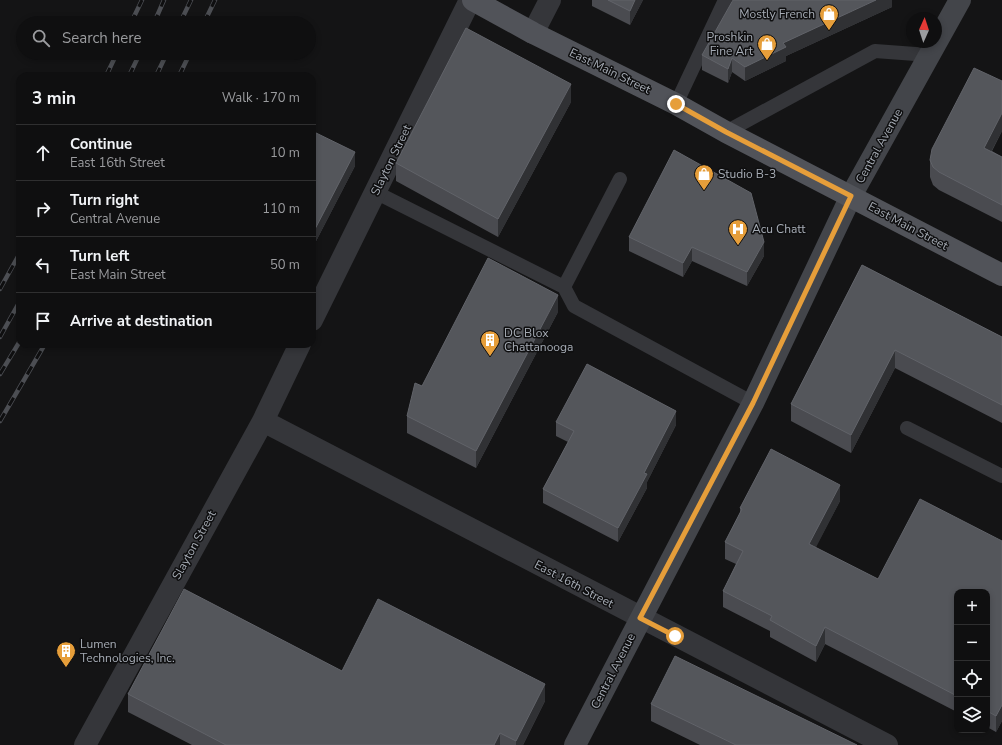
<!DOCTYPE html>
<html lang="en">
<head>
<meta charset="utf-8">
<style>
  body { margin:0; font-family:"Nunito Sans",sans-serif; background:#1d1d1e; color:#f1f3f6 }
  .controls { position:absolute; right:12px; bottom:12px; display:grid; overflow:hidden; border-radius:8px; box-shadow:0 2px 6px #0003 }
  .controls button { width:36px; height:36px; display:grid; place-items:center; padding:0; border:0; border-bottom:1px solid #2f2f30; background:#0f0f10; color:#f1f3f6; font:20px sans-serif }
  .compass { position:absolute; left:906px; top:12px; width:36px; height:36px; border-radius:50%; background:#0f0f10; box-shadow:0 2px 6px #0003; rotate:3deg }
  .stop { position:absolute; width:12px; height:12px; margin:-9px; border:3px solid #e69e3a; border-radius:50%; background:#fff }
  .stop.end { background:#e69e3a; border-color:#fff; box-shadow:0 1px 4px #0008 }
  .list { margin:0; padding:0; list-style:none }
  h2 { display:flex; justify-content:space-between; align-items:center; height:52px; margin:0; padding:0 16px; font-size:17px }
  h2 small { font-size:13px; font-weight:400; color:#9b9c9f }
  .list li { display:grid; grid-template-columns:26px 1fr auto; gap:12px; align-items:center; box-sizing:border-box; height:56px; padding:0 16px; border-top:1px solid #2f2f30 }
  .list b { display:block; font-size:15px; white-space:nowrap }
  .list p { margin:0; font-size:13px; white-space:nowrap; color:#9b9c9f }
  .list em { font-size:13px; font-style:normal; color:#9b9c9f }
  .icon { flex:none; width:22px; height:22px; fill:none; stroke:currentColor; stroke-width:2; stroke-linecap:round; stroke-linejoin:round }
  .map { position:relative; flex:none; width:1002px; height:745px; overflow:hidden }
  .search { position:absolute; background:#0f0f10; box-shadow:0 2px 6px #0003; left:16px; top:16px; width:300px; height:44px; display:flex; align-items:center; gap:10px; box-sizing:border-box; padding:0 14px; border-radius:22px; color:#9b9c9f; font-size:15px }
  .panel { position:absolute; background:#0f0f10; box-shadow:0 2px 6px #0003; left:16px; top:72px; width:300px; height:276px; border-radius:12px }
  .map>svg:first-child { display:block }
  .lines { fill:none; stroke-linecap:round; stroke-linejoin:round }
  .service { stroke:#35363a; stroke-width:14 }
  .minor { stroke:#35363a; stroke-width:22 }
  .secondary { stroke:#43454a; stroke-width:22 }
  .primary { stroke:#515359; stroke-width:22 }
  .rail-casing { stroke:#4c4e53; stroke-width:4.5 }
  .rail { stroke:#0f0f10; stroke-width:3; stroke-dasharray:9; stroke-linecap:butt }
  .wall { fill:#4a4b50 }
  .shaded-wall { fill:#303134 }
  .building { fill:#54565b; stroke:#616369 }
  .route { stroke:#e69e3a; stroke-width:5 }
  .labels { text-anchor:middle; stroke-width:3; stroke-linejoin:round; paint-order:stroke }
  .poi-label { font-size:12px; fill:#a6acb5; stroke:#0f0f10; text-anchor:start }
  .street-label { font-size:12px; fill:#a6acb5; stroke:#0f0f10 }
</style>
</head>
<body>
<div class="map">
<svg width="1002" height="745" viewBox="0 0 1002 745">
  <rect width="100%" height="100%" fill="#141415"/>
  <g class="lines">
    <path class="service" d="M676,104L725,0
      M726,132L875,51L929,55
      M375,192L564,287L574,306L753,403
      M564,287L620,179
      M907,428L1002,476"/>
    <path class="minor" d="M533,33L550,0
      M312,320L470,0
      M263,421L887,745
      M85,745L263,421L300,344"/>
    <path class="secondary" d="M575,745L753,403L851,196L960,0"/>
    <path class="primary" d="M473,0L533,33L676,104L726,132L1002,275"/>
    <g class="rail-casing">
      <path id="rail" d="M131,23L142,0
        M154,23L164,0
        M180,23L191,0
        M204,23L215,0
        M106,76L117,53
        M129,76L140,53
        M156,76L167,53
        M179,76L190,53
        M0,289L20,253
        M0,337L20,301
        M0,374L20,341
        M0,421L45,344"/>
    </g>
    <use href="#rail" class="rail"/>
  </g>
  <path class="wall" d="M592,0H643L630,25L592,6Z
    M892,0V7L786,56V61L745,81L732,72L728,83L702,70V55Z
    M571,102L498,237L396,181V163Z
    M312,131L355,166L313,247H312Z
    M1002,131L992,151L1002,157V222L939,190L933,185L930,177V160Z
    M629,237L764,256L747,286L692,261L683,277L629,251Z
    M862,265L1002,337V423L895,368L851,453L791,421V404Z
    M558,312L476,468L407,433V416L422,386Z
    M556,422L676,425L647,482V488L618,542L543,503V489L568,442L556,436Z
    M840,501L815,548L878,579L1002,541V721L996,732L987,727V592H957V712L825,644L816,662L770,637V631L723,607V591L736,564L725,559V542L740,513V508Z
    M342,671L545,701L523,745H192L128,712V694Z
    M651,704L857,745H700L651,721Z"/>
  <path class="shaded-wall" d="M635,0H643L630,25V11Z
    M876,0H892V7L786,56V61L745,81V67L783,43Z
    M732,58V72L728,83V69Z
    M571,84V102L498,237V219Z
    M1002,113V131L984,165V148Z
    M355,152V166L313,247V233Z
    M764,242V256L747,286V272Z
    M692,247V261L683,277V263Z
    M558,295V312L476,468V451Z
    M895,350V368L851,453V435Z
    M676,411V425L647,482V488L618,542V528L644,473Z
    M840,485V501L809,561V544Z
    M825,627V644L816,662V646Z
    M545,684V701L523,745H516V741Z
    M1002,705V721L996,732V716Z
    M500,733V745H494Z"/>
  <path class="building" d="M608,0H635L630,11Z
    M733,0H876L783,43L786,47L745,67L732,58L728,69L702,55Z
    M466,28L571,84L498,219L396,163Z
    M974,68L1002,81V113L984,148L1002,157V205L939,172L933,167L930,160L932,149Z
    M312,131L355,152L313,233H312Z
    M674,150L751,193L764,242L747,272L692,247L683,263L629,237Z
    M488,258L558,295L476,451L407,416L415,383L422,386Z
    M862,265L1002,337V405L895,350L851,435L791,404Z
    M587,364L676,411L644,473L647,474L618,528L543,489L574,431L556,422Z
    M771,449L840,485L809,544L878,579L920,499L1002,541V705L996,716L987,711V592H957V696L825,627L816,646L770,620L772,616L723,591L743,551L725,542L742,509L740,508Z
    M184,589L342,671L378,599L545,684L516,741L500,733L494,745H226L128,694Z
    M675,656L857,745H736L651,704Z"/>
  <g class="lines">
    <path class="route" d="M675,636L640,618L753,403L851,196L726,132L676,104"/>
  </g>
  <defs>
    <g id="shop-pin" transform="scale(1)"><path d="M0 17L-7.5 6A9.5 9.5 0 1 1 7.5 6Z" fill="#e69e3a" stroke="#0f0f10"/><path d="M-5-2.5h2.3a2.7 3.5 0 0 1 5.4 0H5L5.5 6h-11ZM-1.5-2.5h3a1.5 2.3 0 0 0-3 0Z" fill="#fff"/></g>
    <g id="hospital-pin" transform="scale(1)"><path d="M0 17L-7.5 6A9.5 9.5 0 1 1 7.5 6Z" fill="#e69e3a" stroke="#0f0f10"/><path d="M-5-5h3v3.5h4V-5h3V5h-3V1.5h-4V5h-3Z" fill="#fff"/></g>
    <g id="building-pin" transform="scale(1)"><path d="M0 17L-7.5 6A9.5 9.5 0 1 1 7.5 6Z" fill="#e69e3a" stroke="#0f0f10"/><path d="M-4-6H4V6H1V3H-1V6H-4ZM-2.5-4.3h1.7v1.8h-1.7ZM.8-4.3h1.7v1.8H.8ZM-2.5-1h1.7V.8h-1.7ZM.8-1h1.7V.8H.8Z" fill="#fff"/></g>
  </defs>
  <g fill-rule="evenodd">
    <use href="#shop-pin" x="829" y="14"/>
    <use href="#shop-pin" x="767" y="44"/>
    <use href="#shop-pin" x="704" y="174"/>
    <use href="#hospital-pin" x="738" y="229"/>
    <use href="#building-pin" x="490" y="340"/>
    <use href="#building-pin" x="66" y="651"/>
  </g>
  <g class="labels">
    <g class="poi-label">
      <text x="815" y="18" text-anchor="end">Mostly French</text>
      <text x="753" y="41" text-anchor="end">Proshkin<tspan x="753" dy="14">Fine Art</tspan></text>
      <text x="718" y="178">Studio B-3</text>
      <text x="752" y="233">Acu Chatt</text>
      <text x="504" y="337">DC Blox<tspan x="504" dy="14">Chattanooga</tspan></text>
      <text x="80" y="648">Lumen<tspan x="80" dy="14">Technologies, Inc.</tspan></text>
    </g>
    <g class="street-label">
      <text transform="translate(610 71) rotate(26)" y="4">East Main Street</text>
      <text transform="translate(879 146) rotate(-61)" y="4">Central Avenue</text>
      <text transform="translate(391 160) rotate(-64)" y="4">Slayton Street</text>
      <text transform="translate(908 226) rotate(28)" y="4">East Main Street</text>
      <text transform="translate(194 545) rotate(-61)" y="4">Slayton Street</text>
      <text transform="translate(574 584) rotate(28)" y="4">East 16th Street</text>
      <text transform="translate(613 671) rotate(-63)" y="4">Central Avenue</text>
    </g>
  </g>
</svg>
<div class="controls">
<button>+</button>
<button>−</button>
<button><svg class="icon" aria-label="locate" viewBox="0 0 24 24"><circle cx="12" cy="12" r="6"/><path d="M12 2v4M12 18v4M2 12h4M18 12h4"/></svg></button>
<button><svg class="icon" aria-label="layers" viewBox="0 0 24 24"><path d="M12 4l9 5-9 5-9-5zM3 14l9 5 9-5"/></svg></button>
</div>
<svg class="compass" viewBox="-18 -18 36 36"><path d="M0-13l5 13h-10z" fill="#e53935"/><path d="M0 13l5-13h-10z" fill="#9b9c9f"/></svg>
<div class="stop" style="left:675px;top:636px"></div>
<div class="stop end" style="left:676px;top:104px"></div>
<div class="search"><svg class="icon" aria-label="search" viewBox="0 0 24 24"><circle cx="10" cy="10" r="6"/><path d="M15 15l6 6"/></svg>Search here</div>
<section class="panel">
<h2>3 min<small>Walk · 170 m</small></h2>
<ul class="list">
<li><svg class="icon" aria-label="ahead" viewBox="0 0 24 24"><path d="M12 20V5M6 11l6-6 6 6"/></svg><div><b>Continue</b><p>East 16th Street</p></div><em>10 m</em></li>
<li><svg class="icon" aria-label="right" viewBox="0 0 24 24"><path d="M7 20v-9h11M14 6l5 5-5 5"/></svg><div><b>Turn right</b><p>Central Avenue</p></div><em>110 m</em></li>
<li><svg class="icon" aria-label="left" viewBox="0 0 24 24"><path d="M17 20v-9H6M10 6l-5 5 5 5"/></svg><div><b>Turn left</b><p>East Main Street</p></div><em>50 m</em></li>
<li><svg class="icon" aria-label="arrive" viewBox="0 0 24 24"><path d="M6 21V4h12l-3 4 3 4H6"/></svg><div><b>Arrive at destination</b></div></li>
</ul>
</section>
</div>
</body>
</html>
